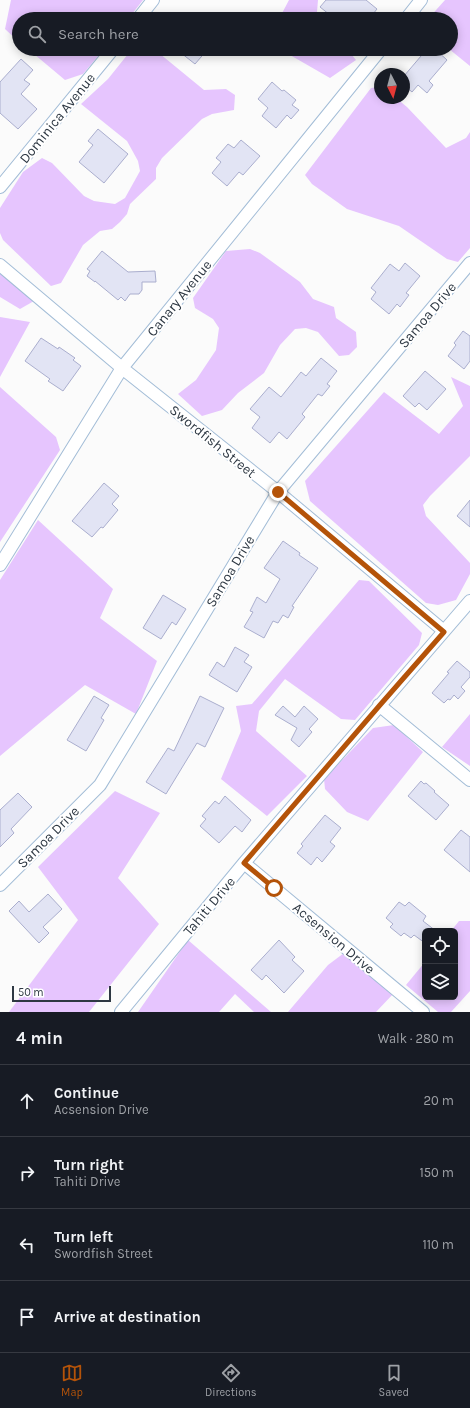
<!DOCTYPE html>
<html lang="en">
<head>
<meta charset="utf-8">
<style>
  body { margin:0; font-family:Karla,sans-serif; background:#242831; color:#f1f3f6 }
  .controls { position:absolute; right:12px; bottom:12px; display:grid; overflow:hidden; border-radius:6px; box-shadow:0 2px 10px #0003 }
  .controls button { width:36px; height:36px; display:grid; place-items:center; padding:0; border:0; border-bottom:1px solid #363941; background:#171b24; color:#f1f3f6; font:20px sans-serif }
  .compass { position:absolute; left:374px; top:68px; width:36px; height:36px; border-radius:50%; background:#171b24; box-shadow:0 2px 10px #0003; rotate:174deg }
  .scale { position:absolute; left:12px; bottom:10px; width:99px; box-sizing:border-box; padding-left:4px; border:2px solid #2e3843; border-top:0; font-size:11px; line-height:14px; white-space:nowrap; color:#2e3843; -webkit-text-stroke:3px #fff; paint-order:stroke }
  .stop { position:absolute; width:12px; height:12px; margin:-9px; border:3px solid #b45309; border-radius:50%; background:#fff }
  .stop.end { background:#b45309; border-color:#fff; box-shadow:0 1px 4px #0008 }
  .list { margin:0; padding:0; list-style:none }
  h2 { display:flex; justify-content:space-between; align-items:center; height:52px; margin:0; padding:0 16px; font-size:17px }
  h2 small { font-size:13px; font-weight:400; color:#9ea1a6 }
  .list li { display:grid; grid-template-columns:26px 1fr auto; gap:12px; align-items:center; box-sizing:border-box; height:72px; padding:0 16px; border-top:1px solid #363941 }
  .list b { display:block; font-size:15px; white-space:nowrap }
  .list p { margin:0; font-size:13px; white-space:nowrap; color:#9ea1a6 }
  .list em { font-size:13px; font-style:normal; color:#9ea1a6 }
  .icon { flex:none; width:22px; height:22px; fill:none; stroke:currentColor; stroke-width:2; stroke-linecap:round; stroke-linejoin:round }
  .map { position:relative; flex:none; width:470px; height:1012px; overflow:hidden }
  .search { position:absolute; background:#171b24; box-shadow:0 2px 10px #0003; left:12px; right:12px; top:12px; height:44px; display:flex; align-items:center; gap:10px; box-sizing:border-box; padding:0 14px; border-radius:22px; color:#9ea1a6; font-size:15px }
  .sheet { height:340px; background:#171b24 }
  nav { display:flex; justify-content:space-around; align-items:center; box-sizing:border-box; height:56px; border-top:1px solid #363941; background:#171b24; font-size:11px; color:#9ea1a6 }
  nav a { display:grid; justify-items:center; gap:2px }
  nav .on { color:#b45309 }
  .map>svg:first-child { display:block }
  .green { fill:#e6c5fe }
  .building { fill:#e2e4f4; stroke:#aaaece }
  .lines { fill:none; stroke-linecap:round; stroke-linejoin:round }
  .street-casing { stroke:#a3bdd7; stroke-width:14 }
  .street { stroke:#fff; stroke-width:12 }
  .route { stroke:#b45309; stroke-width:5 }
  .labels { text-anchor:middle; stroke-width:4; stroke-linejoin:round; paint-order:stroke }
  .street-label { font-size:14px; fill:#2e3843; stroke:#fff }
</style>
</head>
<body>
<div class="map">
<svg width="470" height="1012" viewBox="0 0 470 1012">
  <rect width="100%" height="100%" fill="#fbfbfb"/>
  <path class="green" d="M11,0H143L128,19H19V42L5,29Z
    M289,0H318L317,12L323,19H279Z
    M445,0H470V66L449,49H451V19H428Z
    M28,49H104L83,74L65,80Z
    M132,49H154L204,90L226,89L235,95L234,110L212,114L202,119L162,158L156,168V179L130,204L127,214L120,222L112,229L100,231L83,245L61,283L51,286L3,240L0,233V208L23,172L42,158L52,163L84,196L94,201L115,204L125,198L140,171L138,161L127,141L81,104L108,79Z
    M284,49H347L356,60L330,78L290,55Z
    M380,87V98H396L407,107L446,148L466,138L470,132V248L458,262L447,259L399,226L347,209L312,184L305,175L371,88Z
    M250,249L260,253L300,282L313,299L334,307L336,318L356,332L357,347L349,355L339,356L318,332L306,328L295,329L280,345L264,373L238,393L222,410L202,416L178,394L196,380L216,350L219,328L213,319L195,308L193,298L226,251Z
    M0,271L34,301L20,309L0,297Z
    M0,317L30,322L0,377Z
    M451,377L470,386V456L430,496L423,505L426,516L470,563V574L456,600L438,605L426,603L310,501L305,481L384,392L439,434L463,406Z
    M0,387L56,437L60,450L0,542Z
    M38,520L113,589L100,618L157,661L136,714L85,685L0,756V580Z
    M359,580L369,581L422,633L419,645L355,720L341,719L285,679L259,711L256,731L307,776L267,816L221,779L241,731L236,706L252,704Z
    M470,714V766L442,747Z
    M394,725L423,752L368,821L347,812L325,789L324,779L373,728Z
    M115,791L160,813L118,878L159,924L89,1012H9L78,920L38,867Z
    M459,921H470V991L451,1012H438L406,985L425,962V997H455V931H451Z
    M188,940L271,1012H254L235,994L219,1012H138Z
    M344,953L394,993L376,1012H288L328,965Z"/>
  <path class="building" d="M326,0H366L377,9L369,19H335L320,7Z
    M176,49H208L195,64Z
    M427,49H435L447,60L429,81L433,85L427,93L418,85L412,92L404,85V76Z
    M21,59L33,70L24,80L30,84L21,94L37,109L18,129L0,113V82Z
    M272,82L282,91L284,90L296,100L292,105L299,110L291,119L287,115L276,128L262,116L268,108L258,99Z
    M98,129L128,154L104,183L79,162L93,145L88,141Z
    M241,140L260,156L243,175L239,172L227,186L212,173L221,162L216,158L228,144L234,148Z
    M102,251L128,272L155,271L156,282H142V290L139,294H130L125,301L121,297L118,300L95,281V282L87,276L90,271L87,269Z
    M405,263L420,276L406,293L409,295L400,307L397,304L389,314L371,299L376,292L371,288L390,264L399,271Z
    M463,331L470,336V361L464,369L448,356L456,345L454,343Z
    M41,338L58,349L59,347L75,358L73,360L81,366L63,391L48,381L50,379L25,361Z
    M321,358L337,371L327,384L330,386L322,396L318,394L302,414L305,417L287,439L279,432L270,443L252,428L260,417L250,409L269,387L281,397L301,372L306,376Z
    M425,371L446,389L427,410L419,403L415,407L403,396Z
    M104,483L119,496L112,504L118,510L103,528L101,527L92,537L72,521Z
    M470,500V527L457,516Z
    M283,541L300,553L299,555L318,568L292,606L294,607L288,618L283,615L278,623L273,621L264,638L244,627L253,612L250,611L257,597L266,603L280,579L264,568Z
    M163,595L186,609L176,625L172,622L161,639L143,628Z
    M235,647L249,655L244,662L252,667L237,692L209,675L217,662L224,667Z
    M457,661L470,672V677L461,687L465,691L458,699L454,695L450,700L448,699L444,703L432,693L449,673L447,672Z
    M94,696L109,705L101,718L104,720L86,751L67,740Z
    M200,696L224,708L205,747L197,743L166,794L146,782L168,748L174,751Z
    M283,706L295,717L304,706L318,719L309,729L312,732L299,747L291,740L297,728L275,715Z
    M421,781L424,784L426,783L435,791L434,792L449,805L436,820L408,796Z
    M18,793L32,807L11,829L14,833L0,847V810Z
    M225,796L251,820L242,832L235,826L219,843L200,826L206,819L202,816L215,801L219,804Z
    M325,815L341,828L330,842L335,846L322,862L317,857L311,865L297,853L303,846L301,844Z
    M461,830L470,837V872L444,850Z
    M48,894L62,909L43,927L49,933L39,943L9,911L19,901L29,912Z
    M399,902L405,906L409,902L426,916L423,921L436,931H425V943L414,935L411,938L404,933L401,936L390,927L393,924L386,918Z
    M279,940L295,957L292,960L304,971L284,993L266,975L262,980L251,970Z"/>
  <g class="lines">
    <g class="street-casing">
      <path id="street" d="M138,19L153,0
        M406,19L421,0
        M0,187L113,49
        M0,265L122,368L278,492L444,631
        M0,565L122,368L381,49
        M379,705L470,780
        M244,863L423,1012
        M0,885L100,785L278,492L470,263
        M121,1012L244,863L470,601"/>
    </g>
    <use href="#street" class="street"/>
  </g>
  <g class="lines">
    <path class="route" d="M274,888L244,863L380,705L444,632L278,492"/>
  </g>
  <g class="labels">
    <g class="street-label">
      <text transform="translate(57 118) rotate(-51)" y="5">Dominica Avenue</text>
      <text transform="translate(179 298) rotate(-51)" y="5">Canary Avenue</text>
      <text transform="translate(427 315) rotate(-50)" y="5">Samoa Drive</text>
      <text transform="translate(213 441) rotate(39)" y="5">Swordfish Street</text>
      <text transform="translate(230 571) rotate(-59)" y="5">Samoa Drive</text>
      <text transform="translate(48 837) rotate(-45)" y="5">Samoa Drive</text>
      <text transform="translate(209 906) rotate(-50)" y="5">Tahiti Drive</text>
      <text transform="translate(334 938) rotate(40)" y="5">Acsension Drive</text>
    </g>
  </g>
</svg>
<div class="controls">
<button><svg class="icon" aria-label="locate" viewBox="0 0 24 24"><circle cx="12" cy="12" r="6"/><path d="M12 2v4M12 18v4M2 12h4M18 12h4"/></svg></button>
<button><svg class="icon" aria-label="layers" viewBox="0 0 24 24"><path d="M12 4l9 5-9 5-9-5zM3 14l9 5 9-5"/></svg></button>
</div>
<svg class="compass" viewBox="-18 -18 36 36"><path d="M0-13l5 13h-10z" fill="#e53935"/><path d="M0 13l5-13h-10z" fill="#9ea1a6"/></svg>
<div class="scale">50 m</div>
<div class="stop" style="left:274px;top:888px"></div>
<div class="stop end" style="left:278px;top:492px"></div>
<div class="search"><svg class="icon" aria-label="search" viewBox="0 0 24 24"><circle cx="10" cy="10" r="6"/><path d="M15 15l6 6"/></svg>Search here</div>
</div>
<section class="sheet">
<h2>4 min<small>Walk · 280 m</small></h2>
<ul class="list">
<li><svg class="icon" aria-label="ahead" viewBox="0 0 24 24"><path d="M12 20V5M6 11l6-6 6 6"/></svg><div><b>Continue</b><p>Acsension Drive</p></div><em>20 m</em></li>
<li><svg class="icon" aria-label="right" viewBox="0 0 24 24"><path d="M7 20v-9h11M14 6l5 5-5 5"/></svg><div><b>Turn right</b><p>Tahiti Drive</p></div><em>150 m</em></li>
<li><svg class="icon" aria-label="left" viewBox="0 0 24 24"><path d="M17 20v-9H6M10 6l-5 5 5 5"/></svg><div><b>Turn left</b><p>Swordfish Street</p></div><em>110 m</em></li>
<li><svg class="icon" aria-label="arrive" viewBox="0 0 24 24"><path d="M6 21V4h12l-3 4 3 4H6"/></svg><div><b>Arrive at destination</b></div></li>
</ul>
</section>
<nav>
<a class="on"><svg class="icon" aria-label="map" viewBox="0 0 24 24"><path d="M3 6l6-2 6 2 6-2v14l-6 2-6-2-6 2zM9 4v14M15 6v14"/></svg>Map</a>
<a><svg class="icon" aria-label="directions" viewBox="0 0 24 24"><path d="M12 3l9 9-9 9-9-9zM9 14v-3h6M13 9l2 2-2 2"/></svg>Directions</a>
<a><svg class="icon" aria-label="saved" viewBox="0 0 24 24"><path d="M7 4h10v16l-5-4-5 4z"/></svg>Saved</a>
</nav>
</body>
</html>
